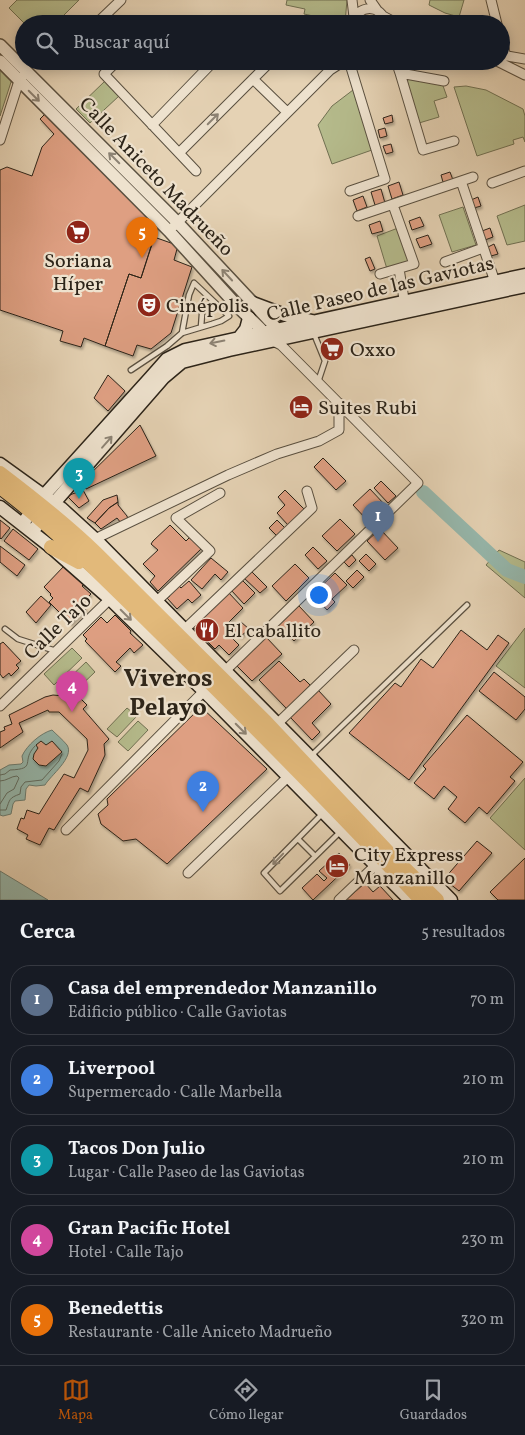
<!DOCTYPE html>
<html lang="es">
<head>
<meta charset="utf-8">
<style>
  body { margin:0; font-family:Vollkorn,serif; background:#242831; color:#f1f3f6 }
  .you { position:absolute; left:318px; top:594px; width:18px; height:18px; margin:-12px; border:4px solid #fff; border-radius:50%; background:#1a73e8; box-shadow:0 0 0 8px #1a73e833 }
  .badge { display:grid; place-items:center; width:32px; height:32px; border-radius:50%; background:#b45309; color:#fff; font-size:16px; font-weight:700 }
  .pin { position:absolute; translate:-50% -41px; filter:drop-shadow(0 1px 2px #0008) }
  .pin::after { content:''; position:absolute; top:26px; width:18px; height:15px; background:inherit; clip-path:polygon(0 0,100% 0,50% 100%) }
  .list { margin:0; padding:0; list-style:none }
  h2 { display:flex; justify-content:space-between; align-items:center; height:65px; margin:0; padding:0 20px; font-size:21px }
  h2 small { font-size:16px; font-weight:400; color:#9ea1a6 }
  .list li { display:grid; grid-template-columns:32px 1fr auto; gap:15px; align-items:center; box-sizing:border-box; height:70px; margin:0 10px 10px; padding:0 10px; border:1px solid #363941; border-radius:20px }
  .list b { display:block; font-size:19px; white-space:nowrap }
  .list p { margin:0; font-size:16px; white-space:nowrap; color:#9ea1a6 }
  .list em { font-size:16px; font-style:normal; color:#9ea1a6 }
  .icon { flex:none; width:28px; height:28px; fill:none; stroke:currentColor; stroke-width:2; stroke-linecap:round; stroke-linejoin:round }
  .map { position:relative; flex:none; width:525px; height:900px; overflow:hidden }
  .search { position:absolute; background:#171b24; box-shadow:0 2px 12px #0003; left:15px; right:15px; top:15px; height:55px; display:flex; align-items:center; gap:12px; box-sizing:border-box; padding:0 18px; border-radius:28px; color:#9ea1a6; font-size:19px }
  .sheet { height:465px; background:#171b24 }
  nav { display:flex; justify-content:space-around; align-items:center; box-sizing:border-box; height:70px; border-top:1px solid #363941; background:#171b24; font-size:14px; color:#9ea1a6 }
  nav a { display:grid; justify-items:center; gap:2px }
  nav .on { color:#b45309 }
  .map>svg:first-child { display:block }
  .green { fill:#b5bb8c; stroke:#707052 }
  .water { fill:#96b8ad; stroke:#6c7d72 }
  .lines { fill:none; stroke-linecap:round; stroke-linejoin:round }
  .shore { stroke:#616e63; stroke-width:1 }
  .river { stroke:#96b8ad; stroke-width:14 }
  .building { fill:#de9f82; stroke:#2c2419; filter:url(#shadow) }
  .service-casing { stroke:#5a5040; stroke-width:7 }
  .minor-casing { stroke:#5a5040; stroke-width:11 }
  .tertiary-casing { stroke:#5a5040; stroke-width:14 }
  .secondary-casing { stroke:#2c2419; stroke-width:15 }
  .primary-casing { stroke:#2c2419; stroke-width:16 }
  .service { stroke:#eee2ce; stroke-width:4.5 }
  .minor { stroke:#eee2ce; stroke-width:9 }
  .tertiary { stroke:#eee2ce; stroke-width:11 }
  .secondary { stroke:#eee2ce; stroke-width:12 }
  .primary { stroke:#e2b97a; stroke-width:14 }
  .oneway { stroke:#8d8374 }
  .labels { text-anchor:middle; stroke-width:4.5; stroke-linejoin:round; paint-order:stroke }
  .street-label { font-size:20px; fill:#2c2419; stroke:#eee2ce }
  .poi-label { font-size:20px; fill:#2c2419; stroke:#eee2ce; text-anchor:start }
  .district-label { font-size:25px; font-weight:bold; fill:#2c2419; stroke:#eee2ce }
</style>
</head>
<body>
<div class="map">
<svg width="525" height="900" viewBox="0 0 525 900">
  <defs>
    <filter id="shadow"><feDropShadow dx="1.5" dy="2.5" stdDeviation="1" flood-color="#0004"/></filter>
  </defs>
  <rect width="100%" height="100%" fill="#e5d2b4"/>
  <filter id="stains"><feTurbulence type="fractalNoise" baseFrequency=".004" numOctaves="4"/><feColorMatrix values="0 0 0 0 .2 0 0 0 0 .09 0 0 0 0 .02 0 0 0 .5 -.17"/></filter>
  <radialGradient id="worn" r=".72"><stop offset=".6" stop-color="#630" stop-opacity="0"/><stop offset="1" stop-color="#630" stop-opacity=".3"/></radialGradient>
  <path class="green" d="M17,0H79L55,24H25L9,8Z
    M287,0H347L345,23L304,14L305,9L286,5Z
    M430,0H464L459,17L445,13L429,5Z
    M0,66L12,79L0,116Z
    M405,77L442,83L447,97L434,101L439,117L419,123Z
    M105,81L119,96L90,123L76,109Z
    M466,86L486,90L523,109L525,116V142L523,137L513,140L514,144L477,156L454,87Z
    M353,90L372,150L332,164L318,125L332,106Z
    M525,205V241L507,245L497,216Z
    M463,207L476,245L452,252L439,215Z
    M398,228L409,263L387,269L377,236Z
    M499,550L525,562V598L486,565Z
    M525,628V688L496,666Z
    M72,648L82,658L54,685L44,674Z
    M86,662L95,672L74,692L65,682Z
    M127,708L137,716L117,737L107,729Z
    M138,721L148,730L128,751L118,742Z
    M525,778V850L490,818Z"/>
  <path class="water" d="M52,730C57,735 63,740 67,745C75,757 50,776 45,785L36,786L29,785L26,789L25,800L15,801L13,804L11,814L3,816L0,815V770L9,765L21,764L23,762L22,756C27,745 41,733 52,730Z
    M0,871L48,900H0Z"/>
  <g class="lines">
    <path class="shore" d="M0,775L5,774L10,770C38,769 20,761 35,746
      M0,781C7,781 11,776 17,776L19,778L14,789L7,793L0,804
      M0,810H6C10,799 9,798 20,794L21,787L25,782L42,780L59,761L62,754"/>
    <path class="river" d="M423,492L507,570L525,577"/>
  </g>
  <path class="building" d="M47,112L158,226L141,278L129,274L105,346L84,338L81,347L60,341L63,331L0,310V170L7,167L32,176L42,147L54,134L40,119Z
    M392,115L393,122L385,124L383,118Z
    M385,128L387,136L380,138L378,130Z
    M391,144L393,152L386,154L383,146Z
    M450,172L453,180L443,182L441,175Z
    M399,182L403,195L392,199L388,186Z
    M381,189L385,203L375,205L371,192Z
    M363,196L367,207L357,211L353,200Z
    M478,197L481,206L474,208L471,200Z
    M420,217L424,226L412,230L409,221Z
    M380,221L383,231L372,234L369,225Z
    M490,228L493,237L485,240L482,231Z
    M428,235L432,244L420,248L416,239Z
    M154,237L171,243L177,249L174,260L192,267L171,333L151,349L137,345L133,356L105,346L129,274L141,278Z
    M494,244L498,254L491,256L488,247Z
    M370,257L375,269L370,271L365,259Z
    M108,375L125,391L108,411L94,398Z
    M140,425L156,456L86,489L82,482Z
    M323,458L346,481L336,490L314,467Z
    M381,481L396,496L388,503L374,488Z
    M370,489L385,505L368,521L353,505Z
    M83,490L89,501L79,508L67,496Z
    M285,490L304,509L288,525L277,513L285,505L278,497Z
    M117,495L118,502L109,508L95,523L87,518L103,500Z
    M118,502V505L127,516L128,520L121,523L117,518L101,529L95,523L109,508Z
    M340,519L355,534L337,551L322,536Z
    M0,520L10,528L1,539L0,538Z
    M277,520L286,529L278,537L269,528Z
    M170,525L186,541L191,536L203,547L158,591L150,582L155,576L143,564L158,550L151,544L153,541Z
    M13,529L38,549L29,560L4,541Z
    M380,529L398,548L385,560L367,541Z
    M0,546L25,565L17,576L0,562Z
    M313,547L327,561L318,569L305,555Z
    M366,554L376,564L369,571L359,561Z
    M352,555L356,560L349,567L344,562Z
    M211,558L228,572L221,580L215,574L202,589L191,580Z
    M295,564L309,578L286,601L272,586Z
    M65,565L85,583L82,586L91,594L81,604L86,609L71,624L49,602L53,598L50,595L51,594L44,587Z
    M250,570L267,587L260,593L243,577Z
    M357,570L364,577L353,588L346,581Z
    M335,573L347,585L332,599L335,602L327,610L313,594Z
    M242,580L255,593L244,604L231,590Z
    M189,581L201,595L192,603L188,599L177,609L167,598L170,596L167,593L177,584L181,588Z
    M228,592L243,608L229,622L233,626L226,632L239,645L229,655L219,645L215,649L192,626Z
    M41,596L51,605L36,623L26,612Z
    M299,606L314,622L294,641L278,625Z
    M115,615L131,631L130,633L143,645L134,653L130,648L116,662L121,666L115,672L85,641L87,639L83,635L101,617L107,623Z
    M241,622L249,629L240,637L233,630Z
    M461,630L487,650L498,635L509,643L409,780L349,733L395,683L401,687L421,659L433,668Z
    M266,637L282,654L252,681L236,665Z
    M3,642L21,661L16,665L19,668L11,676L9,673L3,678L0,674V644Z
    M279,661L300,682L304,679L310,685L287,709L259,680Z
    M494,672L525,697V709L516,720L479,691Z
    M318,690L331,704L312,723L320,732L312,740L290,717Z
    M53,695L64,696L73,701L78,696L87,705L83,709L109,739L104,744L105,755L88,792L80,788L54,830L49,828L40,845L26,839L28,835L17,829L21,818L24,819L27,810L39,814L64,774L74,778L88,750L87,739L59,712H49L48,710L19,723L23,732L0,748V732L5,730L4,727L12,724L9,715L45,697Z
    M201,707L267,769L167,864L136,839L123,841L101,824L98,814L108,805L107,799Z
    M467,715L523,762L510,777L515,781L487,814L479,807L465,823L448,809L457,797L444,786L434,799L414,783L426,769L423,766Z
    M41,741L46,745L52,741L62,752L46,766L39,765L33,759L34,754L38,748L36,745Z
    M477,841L492,853L459,891L444,879Z
    M339,853L350,865L313,900L302,888L317,874L324,881L327,878L319,871Z
    M525,858V900H498L490,892Z
    M365,883L373,892L380,886L393,900H346Z"/>
  <g class="lines">
    <g class="service-casing">
      <path id="service" d="M201,327L202,314
        M314,334L325,361L318,382
        M131,370L167,346L182,333L212,324L221,321L229,316L194,283L189,295L182,333
        M5,629L18,639L56,651
        M314,757V753L467,605
        M323,813L264,873L280,891L340,832
        M298,839L315,856"/>
    </g>
    <g class="minor-casing">
      <path id="minor" d="M352,0L354,17
        M370,0L377,10
        M491,0L497,24
        M383,16L398,24
        M96,24L121,0
        M156,24L158,21L171,24
        M352,24C357,4 382,3 386,24
        M501,39L506,56
        M501,55L525,59
        M117,61L104,74L196,171
        M349,61L385,179L350,191
        M396,61L400,73L444,81
        M497,61L525,75
        M400,73L423,150L454,141
        M253,79L287,112
        M152,125L214,61
        M0,140L19,81L22,77
        M179,153L271,61
        M461,181L495,282
        M492,183L525,171
        M358,216L473,177
        M174,226L330,70L344,61
        M445,262L483,248
        M399,269L405,305
        M380,274L414,264L393,205
        M96,540L99,537L228,475L277,454L319,441L339,430V403
        M157,601L210,551L176,518L220,493
        M184,630L312,508L307,491
        M225,671L418,483L281,345L273,341
        M0,706L114,595
        M278,723L354,650
        M66,830L204,691
        M188,873L292,773
        M339,900L379,862"/>
    </g>
    <g class="tertiary-casing">
      <path id="tertiary" d="M0,45L177,222L253,303L277,329L281,337
        M0,61L169,231L239,308L269,337"/>
    </g>
    <g class="secondary-casing">
      <path id="secondary" d="M253,303L285,315L312,321
        M239,338L246,329L249,318
        M0,464L61,508L96,540L451,900
        M0,507L51,547L110,599L204,691L410,900
        M22,524L48,491L151,377L167,359L185,350L525,275
        M32,532L54,503L163,378L182,362L229,350L525,286"/>
    </g>
    <g class="primary-casing">
      <path id="primary" d="M0,473C33,498 66,524 96,553L266,722L389,853L437,900
        M0,487C60,532 113,587 167,640C253,725 339,812 421,900
        M51,547L79,562"/>
    </g>
    <use href="#service" class="service"/>
    <use href="#minor" class="minor"/>
    <use href="#tertiary" class="tertiary"/>
    <use href="#secondary" class="secondary"/>
    <use href="#primary" class="primary"/>
  </g>
  <defs><path id="oneway-shaft" d="M-6 0H5M1.5-3L5.5 0L1.5 3" fill="none" stroke-width="1.6" stroke-linecap="round" stroke-linejoin="round" transform="scale(1.25)"/></defs>
  <g class="oneway">
    <use href="#oneway-shaft" transform="translate(34 96) rotate(45)"/>
    <use href="#oneway-shaft" transform="translate(213 119) rotate(-45)"/>
    <use href="#oneway-shaft" transform="translate(114 158) rotate(-135)"/>
    <use href="#oneway-shaft" transform="translate(227 275) rotate(-133)"/>
    <use href="#oneway-shaft" transform="translate(217 342) rotate(169)"/>
    <use href="#oneway-shaft" transform="translate(107 442) rotate(-49)"/>
    <use href="#oneway-shaft" transform="translate(126 615) rotate(45)"/>
    <use href="#oneway-shaft" transform="translate(241 729) rotate(45)"/>
    <use href="#oneway-shaft" transform="translate(278 859) rotate(134)"/>
  </g>
  <defs>
    <g id="supermarket-disc" transform="scale(1.25)"><circle r="9.5" fill="#8f2418" stroke="#eee2ce"/><path d="M-6-5.5h2.5l.6 2H6L4.5 2H-2.5L-4.4-4H-6ZM-1.5 3.2a1.3 1.3 0 1 0 .1 0ZM3 3.2a1.3 1.3 0 1 0 .1 0Z" fill="#fff"/></g>
    <g id="theatre-disc" transform="scale(1.25)"><circle r="9.5" fill="#8f2418" stroke="#eee2ce"/><path d="M-5-5.5Q0-4 5-5.5V0Q5 5 0 6Q-5 5-5 0ZM-3.3-2.5H-1v1.5H-3.3ZM1-2.5H3.3v1.5H1ZM-2.8 1Q0 5.5 2.8 1Z" fill="#fff"/></g>
    <g id="hotel-disc" transform="scale(1.25)"><circle r="9.5" fill="#8f2418" stroke="#eee2ce"/><path d="M-6-4.5h1.5V1H6V5H4.5V3h-9V5H-6ZM-4 0a1.8 1.8 0 1 1 3.6 0ZM.5 0V-2.5h3Q6-2.5 6 0Z" fill="#fff"/></g>
    <g id="restaurant-disc" transform="scale(1.25)"><circle r="9.5" fill="#8f2418" stroke="#eee2ce"/><path d="M-5-6h1v4h1v-4h1v4h1v-4h1v5L-1.5 .5V6h-2V.5L-5-1ZM5-6V6H3V1.5H1.5Q1.5-4 5-6Z" fill="#fff"/></g>
  </defs>
  <g fill-rule="evenodd">
    <use href="#supermarket-disc" x="78" y="232"/>
    <use href="#theatre-disc" x="149" y="305"/>
    <use href="#supermarket-disc" x="332" y="349"/>
    <use href="#hotel-disc" x="301" y="407"/>
    <use href="#restaurant-disc" x="207" y="630"/>
    <use href="#hotel-disc" x="337" y="866"/>
  </g>
  <g class="labels">
    <g class="street-label">
      <text transform="translate(157 176) rotate(46)" y="7">Calle Aniceto Madrueño</text>
      <text transform="translate(380 288) rotate(-13)" y="7">Calle Paseo de las Gaviotas</text>
      <text transform="translate(57 626) rotate(-44)" y="7">Calle Tajo</text>
    </g>
    <g class="poi-label">
      <text x="78" y="267" text-anchor="middle">Soriana<tspan x="78" dy="23">Híper</tspan></text>
      <text x="166" y="312">Cinépolis</text>
      <text x="350" y="356">Oxxo</text>
      <text x="318" y="414">Suites Rubi</text>
      <text x="224" y="637">El caballito</text>
      <text x="354" y="861">City Express<tspan x="354" dy="23">Manzanillo</tspan></text>
    </g>
    <g class="district-label">
      <text x="168" y="686">Viveros<tspan x="168" dy="29">Pelayo</tspan></text>
    </g>
  </g>
  <rect width="100%" height="100%" filter="url(#stains)"/>
  <rect width="100%" height="100%" fill="url(#worn)"/>
</svg>
<div class="you"></div>
<div class="pin badge" style="left:378px;top:542px;background:#5c6f8a">1</div>
<div class="pin badge" style="left:203px;top:812px;background:#3f7fe0">2</div>
<div class="pin badge" style="left:79px;top:499px;background:#0f9aa8">3</div>
<div class="pin badge" style="left:72px;top:712px;background:#d1479c">4</div>
<div class="pin badge" style="left:142px;top:258px;background:#e8710a">5</div>
<div class="search"><svg class="icon" aria-label="search" viewBox="0 0 24 24"><circle cx="10" cy="10" r="6"/><path d="M15 15l6 6"/></svg>Buscar aquí</div>
</div>
<section class="sheet">
<h2>Cerca<small>5 resultados</small></h2>
<ul class="list">
<li><span class="badge" style="background:#5c6f8a">1</span><div><b>Casa del emprendedor Manzanillo</b><p>Edificio público · Calle Gaviotas</p></div><em>70 m</em></li>
<li><span class="badge" style="background:#3f7fe0">2</span><div><b>Liverpool</b><p>Supermercado · Calle Marbella</p></div><em>210 m</em></li>
<li><span class="badge" style="background:#0f9aa8">3</span><div><b>Tacos Don Julio</b><p>Lugar · Calle Paseo de las Gaviotas</p></div><em>210 m</em></li>
<li><span class="badge" style="background:#d1479c">4</span><div><b>Gran Pacific Hotel</b><p>Hotel · Calle Tajo</p></div><em>230 m</em></li>
<li><span class="badge" style="background:#e8710a">5</span><div><b>Benedettis</b><p>Restaurante · Calle Aniceto Madrueño</p></div><em>320 m</em></li>
</ul>
</section>
<nav>
<a class="on"><svg class="icon" aria-label="map" viewBox="0 0 24 24"><path d="M3 6l6-2 6 2 6-2v14l-6 2-6-2-6 2zM9 4v14M15 6v14"/></svg>Mapa</a>
<a><svg class="icon" aria-label="directions" viewBox="0 0 24 24"><path d="M12 3l9 9-9 9-9-9zM9 14v-3h6M13 9l2 2-2 2"/></svg>Cómo llegar</a>
<a><svg class="icon" aria-label="saved" viewBox="0 0 24 24"><path d="M7 4h10v16l-5-4-5 4z"/></svg>Guardados</a>
</nav>
</body>
</html>
